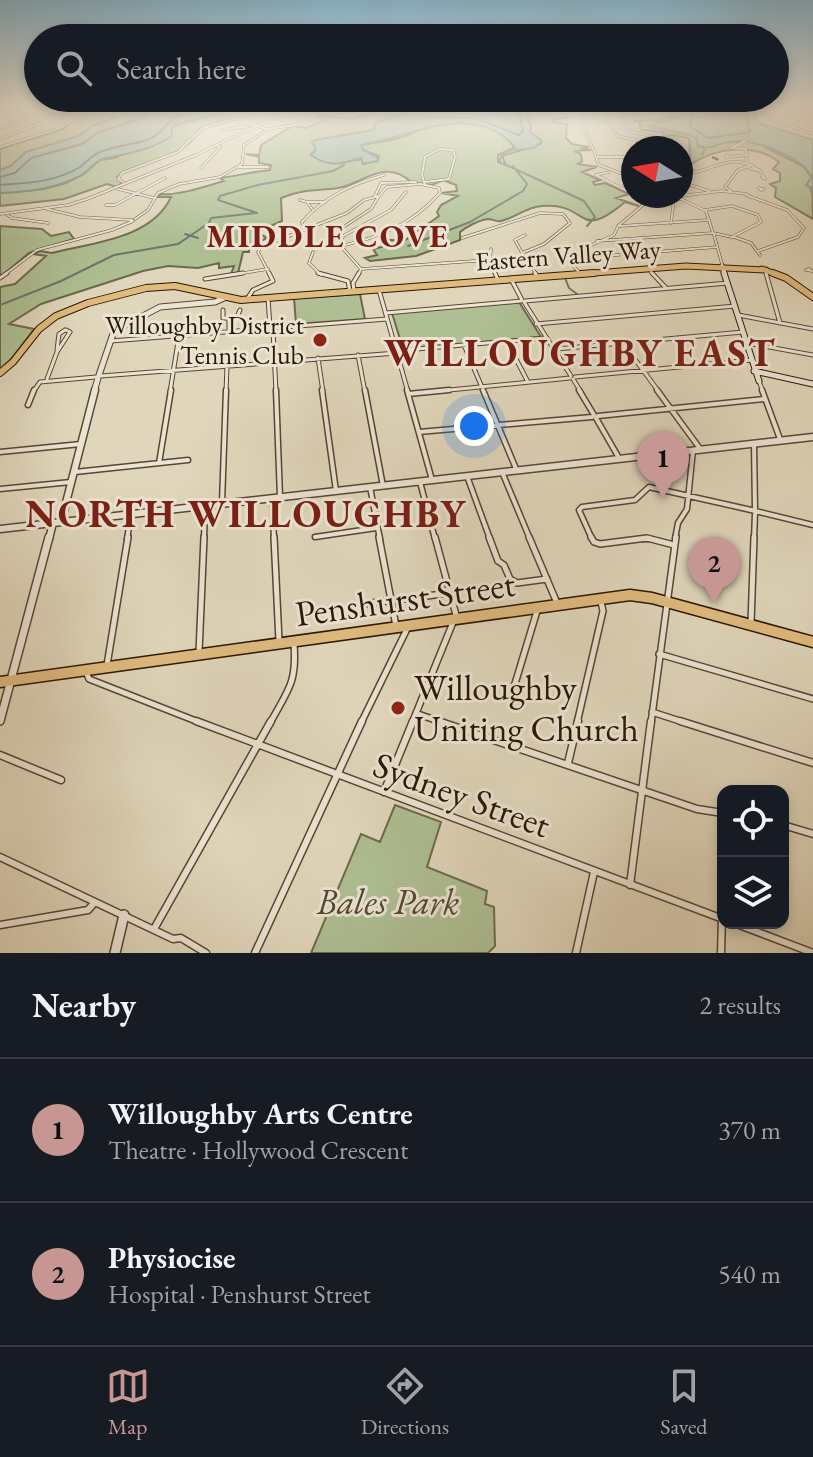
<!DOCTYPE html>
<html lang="en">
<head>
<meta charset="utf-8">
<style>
  body { margin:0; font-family:"EB Garamond",serif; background:#20242c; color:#f1f3f6 }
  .controls { position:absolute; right:24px; bottom:24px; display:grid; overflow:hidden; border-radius:16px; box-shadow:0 4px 12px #0003 }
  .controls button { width:72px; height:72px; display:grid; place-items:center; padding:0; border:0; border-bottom:2px solid #363941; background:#171b24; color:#f1f3f6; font:40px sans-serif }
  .compass { position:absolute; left:621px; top:136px; width:72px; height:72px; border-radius:50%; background:#171b24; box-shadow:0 4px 12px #0003; rotate:281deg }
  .you { position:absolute; left:474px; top:426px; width:28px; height:28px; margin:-20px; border:6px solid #fff; border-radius:50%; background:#1a73e8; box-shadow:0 0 0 12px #1a73e833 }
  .badge { display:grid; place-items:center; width:52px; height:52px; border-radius:50%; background:#c59692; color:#111; font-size:26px; font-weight:700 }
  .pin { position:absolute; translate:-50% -66px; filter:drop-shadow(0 2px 4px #0008) }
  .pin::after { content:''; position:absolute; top:42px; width:28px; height:24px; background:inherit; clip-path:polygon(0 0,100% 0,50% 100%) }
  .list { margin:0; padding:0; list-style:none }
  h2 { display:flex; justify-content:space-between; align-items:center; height:104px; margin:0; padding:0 32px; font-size:34px }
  h2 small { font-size:26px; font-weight:400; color:#9ea1a6 }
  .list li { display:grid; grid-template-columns:52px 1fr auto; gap:24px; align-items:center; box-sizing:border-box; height:144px; padding:0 32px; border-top:2px solid #363941 }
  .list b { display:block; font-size:30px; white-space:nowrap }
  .list p { margin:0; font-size:26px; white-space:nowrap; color:#9ea1a6 }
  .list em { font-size:26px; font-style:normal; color:#9ea1a6 }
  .icon { flex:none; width:44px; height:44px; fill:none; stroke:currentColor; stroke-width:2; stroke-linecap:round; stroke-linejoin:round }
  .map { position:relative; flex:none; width:813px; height:953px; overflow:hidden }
  .search { position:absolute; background:#171b24; box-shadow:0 4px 12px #0003; left:24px; right:24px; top:24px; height:88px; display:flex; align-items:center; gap:20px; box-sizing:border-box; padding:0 28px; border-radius:44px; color:#9ea1a6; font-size:30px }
  .sheet { height:392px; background:#171b24 }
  nav { display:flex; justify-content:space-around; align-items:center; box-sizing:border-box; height:112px; border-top:2px solid #363941; background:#171b24; font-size:22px; color:#9ea1a6 }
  nav a { display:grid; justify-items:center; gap:4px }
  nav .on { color:#c59692 }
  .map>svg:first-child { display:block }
  .green { fill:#aebf93; stroke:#6c6a4c; stroke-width:2 }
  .water { fill:#94b9ac; stroke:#6a7869; stroke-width:2 }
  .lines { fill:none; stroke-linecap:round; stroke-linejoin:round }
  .shore { stroke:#606858; stroke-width:2 }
  .stream { stroke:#6a7869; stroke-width:2 }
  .minor-far4-casing { stroke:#584632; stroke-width:3 }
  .minor-far3-casing { stroke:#584632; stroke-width:5 }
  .minor-far2-casing { stroke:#584632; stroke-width:7 }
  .minor-far1-casing { stroke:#584632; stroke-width:8 }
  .minor-casing { stroke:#584632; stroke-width:9 }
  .tertiary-far3-casing { stroke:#584632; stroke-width:7 }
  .tertiary-far2-casing { stroke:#584632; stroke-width:9 }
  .tertiary-far1-casing { stroke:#584632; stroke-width:10 }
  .tertiary-casing { stroke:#584632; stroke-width:12 }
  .secondary-far1-casing { stroke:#2b1604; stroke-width:6 }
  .secondary-casing { stroke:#2b1604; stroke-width:7 }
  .primary-far2-casing { stroke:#2b1604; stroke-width:7 }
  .primary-far1-casing { stroke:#2b1604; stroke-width:8 }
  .primary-casing { stroke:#2b1604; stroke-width:13 }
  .minor-far4 { stroke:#ebe4d3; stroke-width:2 }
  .minor-far3 { stroke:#ebe4d3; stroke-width:3 }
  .minor-far2 { stroke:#ebe4d3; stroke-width:4 }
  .minor-far1 { stroke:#ebe4d3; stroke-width:5 }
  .minor { stroke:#ebe4d3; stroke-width:6 }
  .tertiary-far3 { stroke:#ebe4d3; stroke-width:5 }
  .tertiary-far2 { stroke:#ebe4d3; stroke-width:6 }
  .tertiary-far1 { stroke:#ebe4d3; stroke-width:7 }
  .tertiary { stroke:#ebe4d3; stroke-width:9 }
  .secondary-far1 { stroke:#ebe4d3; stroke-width:4 }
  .secondary { stroke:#ebe4d3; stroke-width:5 }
  .primary-far2 { stroke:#e0bb7e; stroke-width:5 }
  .primary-far1 { stroke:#e0bb7e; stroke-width:6 }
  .primary { stroke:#e0bb7e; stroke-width:10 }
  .rail { stroke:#2b1604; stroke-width:2; stroke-dasharray:7 7; stroke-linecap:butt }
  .poi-dot { fill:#8f2418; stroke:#ebe4d3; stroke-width:3 }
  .labels { text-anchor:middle; stroke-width:6; stroke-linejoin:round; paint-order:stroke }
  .far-street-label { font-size:26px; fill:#2b1604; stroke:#ebe4d3 }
  .far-poi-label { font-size:26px; fill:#2b1604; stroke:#ebe4d3; text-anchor:end }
  .far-district-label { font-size:32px; font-weight:bold; letter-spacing:2px; fill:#7a1f14; stroke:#ebe4d3 }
  .near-street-label { font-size:36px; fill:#2b1604; stroke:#ebe4d3 }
  .near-poi-label { font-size:36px; fill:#2b1604; stroke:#ebe4d3; text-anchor:start }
  .near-park-label { font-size:36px; font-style:italic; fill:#52492f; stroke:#ebe4d3 }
  .district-label { font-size:38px; font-weight:bold; letter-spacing:2px; fill:#7a1f14; stroke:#ebe4d3 }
</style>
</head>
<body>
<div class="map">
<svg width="813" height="953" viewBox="0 0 813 953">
  <rect width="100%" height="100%" fill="#e0d6bb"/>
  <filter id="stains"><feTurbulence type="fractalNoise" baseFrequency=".0025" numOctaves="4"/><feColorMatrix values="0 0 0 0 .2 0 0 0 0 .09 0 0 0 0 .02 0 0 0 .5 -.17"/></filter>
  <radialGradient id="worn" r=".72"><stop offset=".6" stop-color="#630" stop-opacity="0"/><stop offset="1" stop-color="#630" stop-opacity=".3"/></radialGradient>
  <path class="green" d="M102,107H145L92,126L79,136L26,152L11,166L0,170V149L63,129L74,119Z
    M225,107H255V112L200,128C189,155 149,162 123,172L117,177L122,183L117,187L107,184L64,199L0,206V193L44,189L66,183L84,174L100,160L115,158L175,125L224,113Z
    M425,107L376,122L374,129L368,131L316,140V150L311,154C337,160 354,162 378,158L379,156L363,150L361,145C376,142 391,141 405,136C415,133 424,126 434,124C457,120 507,125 515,147L498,155V162L506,165L502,156L541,144V140L530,132L528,121L531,116L523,107H556L568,118L553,119L552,122L567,124L566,138L572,144L589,147L580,149L591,150L574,151L581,154L582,161L578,164L597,167L582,172L600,180L593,182L595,185L605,183L629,194L616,198L639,206L625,202C576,243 590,202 542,206C526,207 515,218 501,221C496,222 493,219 488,219C479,220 466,227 460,232V240L416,256L370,261L365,258L377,255L373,249L390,245L378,239L404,241L439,216L437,212L441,205L458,196L442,193L457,191L456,185L443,180L432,185L411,182C385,157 361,185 338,188C318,191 301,189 281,198L282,221L257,232L267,238L249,247V252H243L238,273L231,274L234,266L219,268V263L198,268L168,266L143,271L41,304L9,324L34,329L11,359L0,369V287L15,284L46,256L33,254L40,251L52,253C91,243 152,239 171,197H158L161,194C177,196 207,186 224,181L220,178C236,176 252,172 270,170L271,165L259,163V157L246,154L259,155L261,145L292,126L307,128L325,120L316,115L353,119L383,111L377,109Z
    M662,107H671L686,115L649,126L691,135L697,139L698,146L704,148L719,143L753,141L803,166L812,178L813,219L775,197L776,188L770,184L780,181V173L773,169L779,162C754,142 715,148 690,165L694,171L681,165L690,155L689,138L671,135L660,139L664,136L663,132L641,130L639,122L634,121L659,120L675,115Z
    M0,226L42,229L51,236L69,232L74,239L29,253L0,277Z
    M360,294L365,319L296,324L294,298Z
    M519,302L541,337L403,349L392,313Z
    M395,805L441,822L427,867L487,891L485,904L494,907L495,946L488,953H311L361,834L380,842Z"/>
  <path class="water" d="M145,107H225V111L175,125L171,129L172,136C150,150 131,153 106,158C96,159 89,171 80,176C55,189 28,192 0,193V170L11,166L26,152L79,136L92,126Z
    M425,107H523L532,117L528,121L531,124L530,132L542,141L534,148L517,150C477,99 417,135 361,145L363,150L377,157L378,161L363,164L361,158C342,164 329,168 311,155L316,150L312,142L316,140L368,131L374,129L376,123Z
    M671,107H762L755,112V119L759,123L813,140V189L806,185L812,177C800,156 757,140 734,141C720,142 710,151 698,146L697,139L691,135L649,126L686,115Z"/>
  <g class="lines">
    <path class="shore" d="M424,107L426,117L474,118L519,135L523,131L518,107
      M690,107L693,114L690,126L708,138L750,132L747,119L749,107
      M0,177L15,173L31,158L82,144L97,133L143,118L149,107
      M0,185C28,183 56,182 80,167C87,162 92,155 100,152C131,139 151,150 172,118L215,107"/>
    <path class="stream" d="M515,149L501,155L500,162L584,201L595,217L587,226
      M702,155L705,148
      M810,189L813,195
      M185,234L198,238
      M408,246L470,222L523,191L527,184L513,166
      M565,278L569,288L577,294
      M0,305L61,281L114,255L178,244L209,223L211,218L257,213L218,200L220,196L258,185L333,171L344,165"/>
    <g class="minor-far4-casing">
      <path id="minor-far4" d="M17,107L33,111L82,113
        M314,107L347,111L395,107
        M577,107L599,165L633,178
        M786,107L772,112L768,118L813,134
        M813,107L791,109L785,114L813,125
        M0,109L14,107
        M614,111L637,110
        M579,113L605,112
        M616,113L603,114L617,136L673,148
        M813,113L805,115L813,119
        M284,115L319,114
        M0,118L27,111
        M623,118L628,131L655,137L664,143
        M0,128L47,113
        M268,129L307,123L311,119
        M221,130L250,126
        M0,139L43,122L33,117
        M662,140H675
        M746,141L731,148L746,149L747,163
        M0,147L57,129L98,107
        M728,155L726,157L748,155
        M596,157H633
        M625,159L633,166
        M239,167H268
        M201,168L220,147L217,146
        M749,168L760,171L765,179L762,177
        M681,170C686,171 695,173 700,171C722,164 738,154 760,171
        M609,172L596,175L633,194
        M123,182L118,179L122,173L178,152L203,128L258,112H286
        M425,182L449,179L455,157L453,150L439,149L425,157L422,175L425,185
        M681,182L709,191
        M759,188L764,189L761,190Z
        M118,189L154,198
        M731,191L725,187L738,170L752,165
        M746,195L787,210L804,228L798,237L758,251
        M375,196L381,183L416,182
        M675,196L706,211L713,233
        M681,196L721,191L747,194
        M300,200L307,202L312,209
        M307,202H325
        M106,205H115L165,178
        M47,209L80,217L132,220
        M0,214L68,205L87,199L196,155L296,107
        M6,214L12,218L48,223
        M135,219L148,210L158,193L179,184L220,177L242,164L244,145L268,129L255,126
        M671,223L674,200L680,199
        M620,226L709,220
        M305,230L302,222C324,197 352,184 384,175
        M714,235L722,264
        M734,237L751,243L760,255
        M462,238L540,213L563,214L570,223L544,244L522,253L537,275
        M597,241L713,233L732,237L761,222L758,215L732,206L705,210
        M341,246L343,236L391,210L406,192
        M313,252L309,263L321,275
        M522,253L515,240L525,235
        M566,259L717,247
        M490,263L491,249
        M361,269L474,261L490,263L496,275
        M809,269L812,271L806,270Z
        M766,270V275
        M651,272L654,275
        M581,274L567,260V256L614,235L618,226L643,205L636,196
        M4,275L37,250L112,230L133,221
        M230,275L268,269
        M270,275L258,252L261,247L347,213L364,200L379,196L387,187L420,184L439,188L440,193C412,224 381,237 341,246
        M358,275L361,269L331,235L371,209L379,196"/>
    </g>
    <g class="minor-far3-casing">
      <path id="minor-far3" d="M318,273L348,281L350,292
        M495,273L498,280
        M535,273L538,277
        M652,273L666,288
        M766,273L780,323
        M0,278L7,273
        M205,279L243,273
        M511,279L522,300
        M379,290L396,350
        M354,291L353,283L359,273
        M268,298L270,327L273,329L276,392
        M247,299L253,290L273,281L269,273
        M525,301L728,283
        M524,302L571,376
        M223,310V318H229
        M386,313L521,301
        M738,315L813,329
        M536,324L735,306
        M229,332V318L237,317L240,310
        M111,341L387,319
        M507,342L528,382
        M623,343L659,392
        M747,343L813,355
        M464,345L484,392
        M556,349L743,332
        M57,350L59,334L65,330
        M393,351L545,338
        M397,353L408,392
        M358,355L365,392
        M318,358L323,392
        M101,376L397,353
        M575,377L752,360
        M47,379L57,352L70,332L66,330
        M573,379L581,392
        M759,381L763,392
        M33,392L40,382L96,377
        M170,392L179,336
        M226,392L227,366
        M429,392L570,378"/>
    </g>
    <g class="minor-far2-casing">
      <path id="minor-far2" d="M276,390L280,497
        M322,390L336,491
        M365,390L383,486
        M407,390L432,480
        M483,390L517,471
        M579,390L594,415
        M657,390L701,450
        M762,390L780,439
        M408,394L449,390
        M28,405L34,390
        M598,416L765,399
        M596,418L619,458
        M419,432L592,417
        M754,444L755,509
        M0,452L81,444
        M159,463L171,390
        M75,472L188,460
        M502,472L530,539
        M467,476L490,539
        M420,482L435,539
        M370,487L380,539
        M0,489L71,482
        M272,498L274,539
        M222,503L226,390
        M759,512L751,510L813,525
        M315,537L376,528
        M127,539L131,515
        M204,539L205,505
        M592,539L579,510L582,507L635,500L649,487L751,510
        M642,539H650
        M675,539L678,523L687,509L693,450
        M754,539L755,514"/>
    </g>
    <g class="minor-far1-casing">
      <path id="minor-far1" d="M274,537L279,641
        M379,537L396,626
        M489,537L498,561L504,565L510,579L517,583L547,579
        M529,537L557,603
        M591,537L594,542L600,544L647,538L674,545
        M364,604L450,593
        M751,623L754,537
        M199,652L204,537
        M659,654L813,699
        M107,665L128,537
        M86,672L89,679L201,723
        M514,687L537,611
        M652,712L686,723
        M418,714L444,723
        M270,723C288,690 297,683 294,644
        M361,723L408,627
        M412,723L456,615L435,537
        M577,723L603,611L601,602
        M651,723L676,537"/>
    </g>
    <g class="minor-casing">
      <path id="minor" d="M196,721L723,919
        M438,721L697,809L723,813
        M680,721L813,763
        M0,755L61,780
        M568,763L578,721
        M384,792L413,721
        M783,825L813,834
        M0,857L173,939L181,938L206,953
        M630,885L651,721
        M734,923L813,953
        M0,925L88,910L95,902
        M154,929L271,721
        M255,953L362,721
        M576,953L594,872
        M721,953L722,918"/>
    </g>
    <g class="tertiary-far3-casing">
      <path id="tertiary-far3" d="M99,375L114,331L160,307L215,302L224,298
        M94,392L98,378"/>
    </g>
    <g class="tertiary-far2-casing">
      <path id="tertiary-far2" d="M61,522L95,390
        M0,529L813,437
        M49,539L53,523"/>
    </g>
    <g class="tertiary-far1-casing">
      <path id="tertiary-far1" d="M0,721L49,537"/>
    </g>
    <g class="tertiary-casing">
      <path id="tertiary" d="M115,953L124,915"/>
    </g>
    <g class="secondary-far1-casing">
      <path id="secondary-far1" d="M722,266L725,275"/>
    </g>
    <g class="secondary-casing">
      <path id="secondary" d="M724,273L759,381
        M754,371L813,384"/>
    </g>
    <g class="primary-far2-casing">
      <path id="primary-far2" d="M762,269L778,275
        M568,275L686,266L766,270"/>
    </g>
    <g class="primary-far1-casing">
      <path id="primary-far1" d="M773,273L786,278L813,297
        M0,373L13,362L39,329L56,316L88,303L146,288L175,286L241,300L594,273"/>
    </g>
    <g class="primary-casing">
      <path id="primary" d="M0,682L630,595L652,598L813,642"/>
    </g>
    <use href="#minor-far4" class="minor-far4"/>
    <use href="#minor-far3" class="minor-far3"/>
    <use href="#minor-far2" class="minor-far2"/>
    <use href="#minor-far1" class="minor-far1"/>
    <use href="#minor" class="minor"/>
    <use href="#tertiary-far3" class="tertiary-far3"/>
    <use href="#tertiary-far2" class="tertiary-far2"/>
    <use href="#tertiary-far1" class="tertiary-far1"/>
    <use href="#tertiary" class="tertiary"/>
    <use href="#secondary-far1" class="secondary-far1"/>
    <use href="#secondary" class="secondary"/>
    <use href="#primary-far2" class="primary-far2"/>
    <use href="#primary-far1" class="primary-far1"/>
    <use href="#primary" class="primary"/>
    <path class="rail" d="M712,157L719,160"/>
  </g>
  <linearGradient id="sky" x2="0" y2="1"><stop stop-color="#86b6d0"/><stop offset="0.45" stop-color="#f1ede0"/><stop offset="1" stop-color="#f1ede0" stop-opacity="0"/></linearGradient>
  <rect width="813" height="240" fill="url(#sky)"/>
  <g class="poi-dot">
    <circle cx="320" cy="340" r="8"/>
    <circle cx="398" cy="708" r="8"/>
  </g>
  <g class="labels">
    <g class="far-street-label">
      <text transform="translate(568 255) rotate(-4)" y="9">Eastern Valley Way</text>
    </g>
    <g class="far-poi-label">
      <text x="304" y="334">Willoughby District<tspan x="304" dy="30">Tennis Club</tspan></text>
    </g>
    <g class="far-district-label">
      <text x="328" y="247">MIDDLE COVE</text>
    </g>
    <g class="near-street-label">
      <text transform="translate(405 598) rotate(-8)" y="13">Penshurst Street</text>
      <text transform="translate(462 794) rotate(20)" y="13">Sydney Street</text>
    </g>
    <g class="near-poi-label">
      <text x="414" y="700">Willoughby<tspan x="414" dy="41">Uniting Church</tspan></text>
    </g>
    <g class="near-park-label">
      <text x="388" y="914">Bales Park</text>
    </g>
    <g class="district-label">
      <text x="580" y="366">WILLOUGHBY EAST</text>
      <text x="246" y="527">NORTH WILLOUGHBY</text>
    </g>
  </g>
  <rect width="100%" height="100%" filter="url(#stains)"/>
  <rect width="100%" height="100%" fill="url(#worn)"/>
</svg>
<div class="controls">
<button><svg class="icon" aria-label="locate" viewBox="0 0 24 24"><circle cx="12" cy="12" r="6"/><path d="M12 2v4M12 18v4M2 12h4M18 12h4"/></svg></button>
<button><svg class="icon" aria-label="layers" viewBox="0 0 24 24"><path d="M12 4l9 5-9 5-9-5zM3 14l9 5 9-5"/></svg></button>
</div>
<svg class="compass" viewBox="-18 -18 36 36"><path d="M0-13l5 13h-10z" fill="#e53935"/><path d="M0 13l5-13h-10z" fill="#9ea1a6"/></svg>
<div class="you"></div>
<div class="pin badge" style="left:663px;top:498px">1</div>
<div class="pin badge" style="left:714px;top:603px">2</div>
<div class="search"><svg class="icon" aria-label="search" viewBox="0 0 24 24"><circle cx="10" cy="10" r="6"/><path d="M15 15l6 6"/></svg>Search here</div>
</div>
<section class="sheet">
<h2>Nearby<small>2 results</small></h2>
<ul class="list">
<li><span class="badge">1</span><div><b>Willoughby Arts Centre</b><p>Theatre · Hollywood Crescent</p></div><em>370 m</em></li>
<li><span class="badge">2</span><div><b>Physiocise</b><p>Hospital · Penshurst Street</p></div><em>540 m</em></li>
</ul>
</section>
<nav>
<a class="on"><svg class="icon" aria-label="map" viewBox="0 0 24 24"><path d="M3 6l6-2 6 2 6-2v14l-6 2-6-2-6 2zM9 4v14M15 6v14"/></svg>Map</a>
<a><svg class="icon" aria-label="directions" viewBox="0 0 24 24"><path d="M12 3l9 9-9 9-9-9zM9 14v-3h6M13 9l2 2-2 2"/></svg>Directions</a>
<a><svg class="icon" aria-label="saved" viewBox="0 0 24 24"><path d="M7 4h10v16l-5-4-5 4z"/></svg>Saved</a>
</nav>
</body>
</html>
